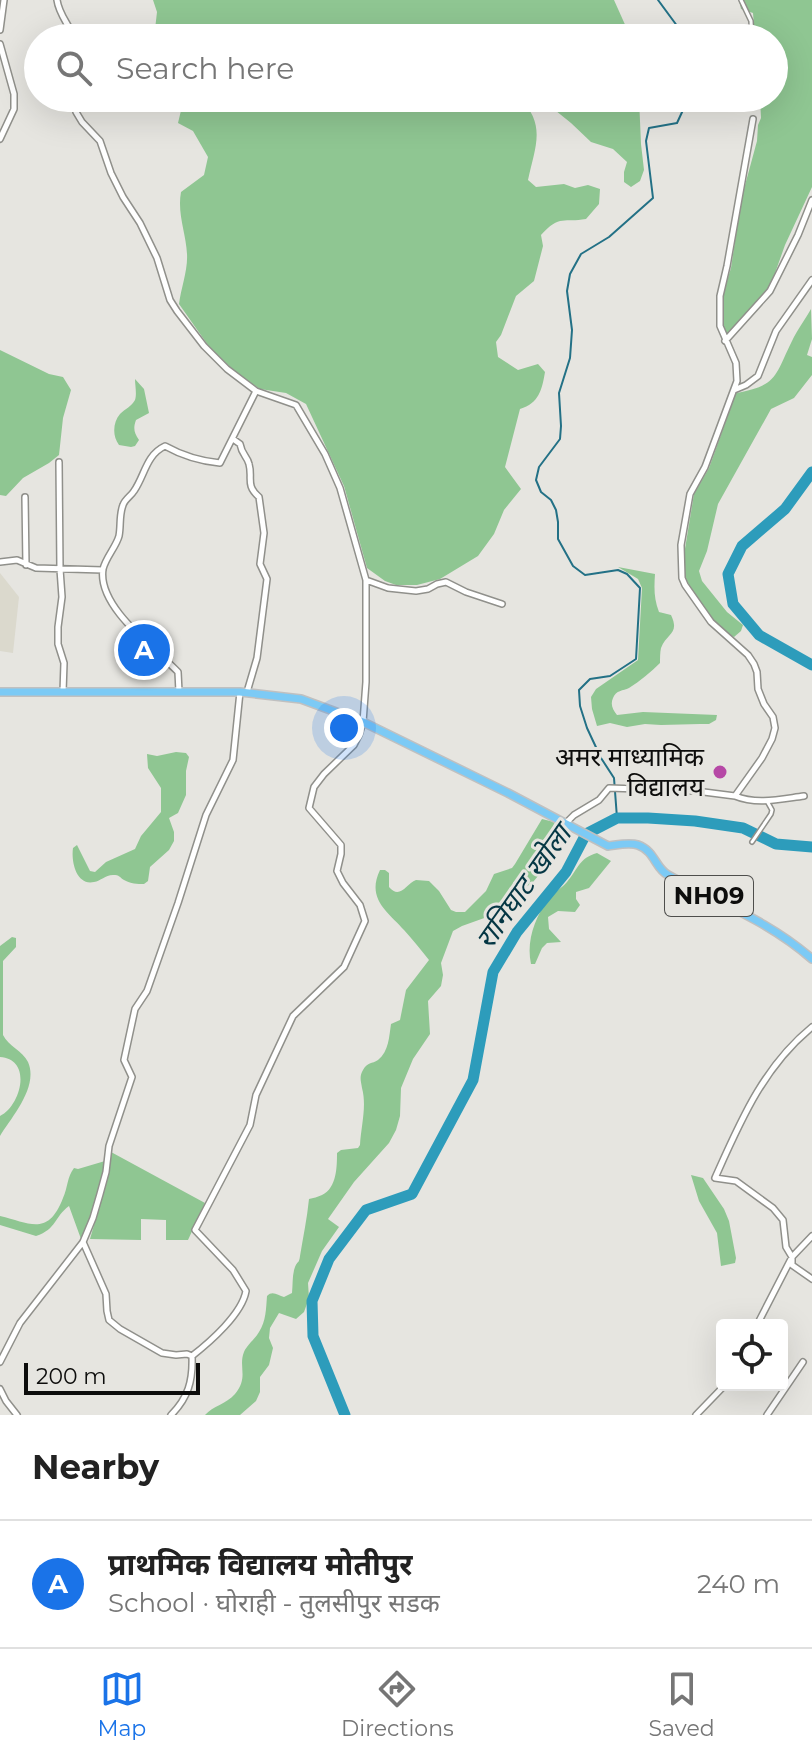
<!DOCTYPE html>
<html lang="en">
<head>
<meta charset="utf-8">
<style>
  body { margin:0; font-family:Montserrat,"Noto Sans Devanagari",sans-serif; background:#f2f2f2; color:#222 }
  .controls { position:absolute; right:24px; bottom:24px; display:grid; overflow:hidden; border-radius:8px; box-shadow:0 8px 32px #0002 }
  .controls button { width:72px; height:72px; display:grid; place-items:center; padding:0; border:0; border-bottom:2px solid #e0e0e0; background:#fff; color:#222; font:40px sans-serif }
  .scale { position:absolute; left:24px; bottom:20px; width:176px; box-sizing:border-box; padding-left:8px; border:4px solid #0d0d0c; border-top:0; font-size:22px; line-height:28px; white-space:nowrap; color:#0d0d0c; -webkit-text-stroke:6px #e6e5e0; paint-order:stroke }
  .you { position:absolute; left:344px; top:728px; width:28px; height:28px; margin:-20px; border:6px solid #fff; border-radius:50%; background:#1a73e8; box-shadow:0 0 0 12px #1a73e833 }
  .badge { display:grid; place-items:center; width:52px; height:52px; border-radius:50%; background:#1a73e8; color:#fff; font-size:26px; font-weight:700 }
  .pin { position:absolute; translate:-50% -50%; border:4px solid #fff; box-shadow:0 2px 8px #0006 }
  .list { margin:0; padding:0; list-style:none }
  h2 { display:flex; justify-content:space-between; align-items:center; height:104px; margin:0; padding:0 32px; font-size:34px }
  h2 small { font-size:26px; font-weight:400; color:#767676 }
  .list li { display:grid; grid-template-columns:52px 1fr auto; gap:24px; align-items:center; box-sizing:border-box; height:128px; padding:0 32px; border-top:2px solid #e0e0e0 }
  .list b { display:block; font-size:30px; white-space:nowrap }
  .list p { margin:0; font-size:26px; white-space:nowrap; color:#767676 }
  .list em { font-size:26px; font-style:normal; color:#767676 }
  .icon { flex:none; width:44px; height:44px; fill:none; stroke:currentColor; stroke-width:2; stroke-linecap:round; stroke-linejoin:round }
  .map { position:relative; flex:none; width:812px; height:1415px; overflow:hidden }
  .search { position:absolute; background:#fff; box-shadow:0 8px 32px #0002; left:24px; right:24px; top:24px; height:88px; display:flex; align-items:center; gap:20px; box-sizing:border-box; padding:0 28px; border-radius:44px; color:#767676; font-size:30px }
  .sheet { height:232px; background:#fff }
  nav { display:flex; justify-content:space-around; align-items:center; box-sizing:border-box; height:112px; border-top:2px solid #e0e0e0; background:#fff; font-size:22px; color:#767676 }
  nav a { display:grid; justify-items:center; gap:4px }
  nav .on { color:#1a73e8 }
  .map>svg:first-child { display:block }
  .built { fill:#dbd9cd }
  .green { fill:#8fc692 }
  .lines { fill:none; stroke-linecap:round; stroke-linejoin:round }
  .stream { stroke:#237186; stroke-width:2 }
  .river { stroke:#2d9cbb; stroke-width:11 }
  .pedestrian-casing { stroke:#90908b; stroke-width:6 }
  .minor-casing { stroke:#90908b; stroke-width:8 }
  .primary-casing { stroke:#c0c0c0; stroke-width:10 }
  .pedestrian { stroke:#fff; stroke-width:3 }
  .minor { stroke:#fff; stroke-width:5 }
  .primary { stroke:#7ccaf5; stroke-width:7 }
  .poi-dot { fill:#b648a6; stroke:#e6e5e0; stroke-width:3 }
  .labels { text-anchor:middle; stroke-width:6; stroke-linejoin:round; paint-order:stroke }
  .shield { fill:#e6e5e0; stroke:#4e4e4c; stroke-width:2 }
  .shield-label { font-size:24px; font-weight:bold; fill:#0d0d0c }
  .poi-label { font-size:26px; fill:#0d0d0c; stroke:#e6e5e0; text-anchor:end }
  .water-label { font-size:28px; font-style:italic; fill:#053744; stroke:#e6e5e0 }
</style>
</head>
<body>
<div class="map">
<svg width="812" height="1415" viewBox="0 0 812 1415">
  <rect width="100%" height="100%" fill="#e6e5e0"/>
  <path class="built" d="M0,573L19,597L13,653L0,651Z"/>
  <path class="green" d="M153,0H614L631,38H154L157,12Z
    M739,0H812V187L785,245L769,290L725,336L721,325L723,294L731,268L741,200L757,141L758,125L761,118L760,98H774V38H755L753,13L741,9Z
    M184,98H519C547,124 535,147 528,180L536,187L564,184L575,188L588,185L600,189L599,204L586,219C564,223 560,214 541,235L543,246L534,281L516,296L501,335L496,342L498,357L518,370L538,364L545,372C542,390 539,403 520,409L505,467L521,489L504,510L494,534L478,556L440,579L417,585H396L385,581L367,568L344,486L306,404L286,393L260,389L240,376L210,348L179,304C181,288 188,270 187,254C186,233 177,214 181,192L204,175L208,157L193,131L178,123Z
    M540,98H639L641,144L644,170L640,181L631,187L624,182V172L627,162L613,149L591,142L571,123Z
    M811,309L812,339L807,355L812,357V375L794,398L771,409L718,504L707,551L699,571L702,581L727,612L743,625L741,631L734,637C714,628 687,588 682,567L694,494L709,468L736,393C778,386 775,375 792,341C797,330 805,320 811,309Z
    M0,350L49,374L63,377L71,390L63,418L59,455L49,463L23,478L6,496L0,495Z
    M135,379L144,389L149,413L136,420C133,428 134,433 139,440L135,446L131,447L119,445C112,436 113,422 120,414C125,409 132,406 135,400C137,394 135,385 135,379Z
    M618,567L655,574C654,589 654,599 659,612L671,615C680,634 667,633 661,648C660,652 660,659 660,663C651,672 640,681 629,688C623,691 616,690 613,698C610,705 613,710 617,715L643,712L717,715L716,720L709,724H700L661,725L645,724L627,727L610,723L597,726L592,709L591,697L596,689L638,660L642,588L638,579Z
    M176,752L186,753L189,757L186,771V795L178,813L169,818L174,832V841L169,850L150,867L148,881L144,884C137,884 131,884 124,880C119,877 120,875 113,875C105,875 101,881 94,882C76,886 71,861 73,848L77,845L90,871L95,872L106,862L135,849L141,836L161,812V788L148,768L147,754L157,756Z
    M542,819L554,822L557,832L556,846L549,863L533,882L512,897L501,912L462,926L453,931L441,963L443,975L441,986L428,1001L430,1034L413,1059L401,1088L400,1116L396,1130L389,1143L354,1182L328,1219L339,1227L322,1251L308,1283L309,1298L304,1312L296,1319L279,1313L270,1328L269,1338L273,1348L269,1365L260,1377V1392L256,1401L240,1415H205C213,1406 226,1404 235,1394C249,1377 238,1367 244,1352C247,1345 255,1339 259,1332C266,1321 266,1309 267,1296C273,1290 278,1296 284,1297L292,1293C293,1284 292,1275 295,1267C298,1260 299,1264 300,1256C303,1237 307,1219 309,1199C313,1198 318,1197 322,1195C337,1188 337,1166 337,1153L341,1150L358,1148L360,1145C361,1127 367,1106 362,1088C361,1081 359,1077 363,1070C367,1062 372,1064 378,1060C389,1051 389,1037 391,1024L400,1020L406,990L429,960C421,950 413,940 404,930C388,912 366,899 380,870H385L389,873V887C400,900 406,884 416,880L429,881L439,891L451,910L456,912H465L486,891L494,874L512,868L515,864Z
    M597,853L611,861L589,888L576,892V899L580,905L575,912L558,911L548,917L549,929L561,942L547,943L542,948L535,964H531C526,941 535,918 548,899C553,893 561,889 567,882C578,869 579,858 597,853Z
    M12,937L16,938V947L3,961V1035C8,1046 23,1051 28,1062C39,1087 11,1118 0,1136V1116C21,1106 33,1059 0,1057V946Z
    M111,1152L205,1203L188,1240H166V1220L141,1219V1240L90,1239L109,1173Z
    M105,1161L104,1171L87,1231L81,1239L69,1206C54,1217 57,1229 36,1236L0,1225V1216C30,1223 48,1237 63,1198C68,1187 67,1177 74,1168L78,1169Z
    M691,1175L703,1178L724,1209L729,1221L736,1258L735,1263L721,1266L717,1233L699,1201Z"/>
  <g class="lines">
    <path class="stream" d="M658,0L686,38
      M617,818L614,778L601,758L587,728L580,706L579,690L590,679L610,676L636,659L640,588L627,574L618,570L585,575L573,566L558,539V522L556,510L551,500L541,492L536,480L539,467L560,439L561,426L559,393L570,358L572,330L567,291L570,274L581,254L609,237L653,198L646,141L649,128L677,123L683,110L685,98"/>
    <path class="river" d="M812,472L785,509L742,546L728,574L733,604L759,635L812,665
      M345,1415L313,1336L312,1301L329,1259L366,1210L412,1194L473,1080L493,972L517,932L566,872L586,834L617,818H648L695,821L743,828L776,844L812,847"/>
    <g class="pedestrian-casing">
      <path id="pedestrian" d="M741,0L751,21L752,38
        M752,842L771,814L772,810L767,801"/>
    </g>
    <g class="minor-casing">
      <path id="minor" d="M57,0C59,15 69,24 74,38
        M0,30L4,0
        M0,44L14,94V109L0,139
        M74,98L76,112L82,122L100,141L111,173L123,197L140,223L157,258L170,300L177,311L204,346L227,369L256,391L296,405L325,454L340,488L366,580V682L363,722L359,735L354,745L324,774L314,787L309,808L341,845V854L337,871L343,883L360,905L365,921L344,967L293,1016L256,1095L250,1125L195,1230L233,1270L246,1291C242,1314 210,1342 192,1356
        M725,341L770,291L798,235L812,200
        M734,390L746,385L758,376L776,331L812,280
        M233,439L240,444C242,455 247,456 249,464C253,478 245,485 259,497L264,533L260,564L267,579L257,658L247,692
        M59,462L60,569L62,597L58,627V644L64,663L63,692
        M25,497L26,565
        M0,562L17,560L36,568L103,570
        M366,580L388,588L416,591L428,589L437,584L446,582L466,592L502,604
        M179,692L178,672C155,648 97,607 103,569C106,557 116,547 119,536C121,526 119,515 123,505C125,499 131,496 134,491C145,475 146,455 165,446C183,456 199,461 220,463L256,391
        M735,796C757,805 781,799 804,796
        M566,823L574,815L599,800L609,788L696,791L735,796L762,758L772,739L775,728L773,717L764,704L758,689L757,672L754,664L748,655L711,622L685,585L682,578L681,545L690,494L705,467L737,381L736,363L720,326V296L727,266L753,119
        M812,1027C763,1067 740,1122 715,1178L736,1181L773,1208L783,1220L786,1247L792,1257V1265L812,1279
        M83,1242L106,1294L107,1311L109,1320L120,1329L162,1353L176,1355L187,1354L192,1356C193,1381 188,1398 171,1415
        M757,1325L792,1257L812,1236
        M0,1362L20,1323L83,1242L93,1218L100,1194L106,1172L109,1146L132,1077L124,1060L135,1009L147,991L178,903L206,815L233,760L240,692
        M0,1389L6,1401L17,1415
        M696,1415L725,1385
        M767,1415L803,1362"/>
    </g>
    <g class="primary-casing">
      <path id="primary" d="M0,692H240L301,699L363,722L508,793L608,846C617,845 629,842 638,845C655,851 655,868 668,875C718,903 768,920 812,959"/>
    </g>
    <use href="#pedestrian" class="pedestrian"/>
    <use href="#minor" class="minor"/>
    <use href="#primary" class="primary"/>
  </g>
  <circle class="poi-dot" cx="720" cy="772" r="8"/>
  <g class="labels">
    <rect class="shield" x="665" y="876" width="88" height="40" rx="6"/>
    <g class="shield-label">
      <text x="709" y="904">NH09</text>
    </g>
    <g class="poi-label">
      <text x="704" y="766">अमर माध्यामिक<tspan x="704" dy="30">विद्यालय</tspan></text>
    </g>
    <g class="water-label">
      <text transform="translate(523 887) rotate(-55)" y="10">रानिघाट खोला</text>
    </g>
  </g>
</svg>
<div class="controls">
<button><svg class="icon" aria-label="locate" viewBox="0 0 24 24"><circle cx="12" cy="12" r="6"/><path d="M12 2v4M12 18v4M2 12h4M18 12h4"/></svg></button>
</div>
<div class="scale">200 m</div>
<div class="you"></div>
<div class="pin badge" style="left:144px;top:650px">A</div>
<div class="search"><svg class="icon" aria-label="search" viewBox="0 0 24 24"><circle cx="10" cy="10" r="6"/><path d="M15 15l6 6"/></svg>Search here</div>
</div>
<section class="sheet">
<h2>Nearby<small></small></h2>
<ul class="list">
<li><span class="badge">A</span><div><b>प्राथमिक विद्यालय मोतीपुर</b><p>School · घोराही - तुलसीपुर सडक</p></div><em>240 m</em></li>
</ul>
</section>
<nav>
<a class="on"><svg class="icon" aria-label="map" viewBox="0 0 24 24"><path d="M3 6l6-2 6 2 6-2v14l-6 2-6-2-6 2zM9 4v14M15 6v14"/></svg>Map</a>
<a><svg class="icon" aria-label="directions" viewBox="0 0 24 24"><path d="M12 3l9 9-9 9-9-9zM9 14v-3h6M13 9l2 2-2 2"/></svg>Directions</a>
<a><svg class="icon" aria-label="saved" viewBox="0 0 24 24"><path d="M7 4h10v16l-5-4-5 4z"/></svg>Saved</a>
</nav>
</body>
</html>
